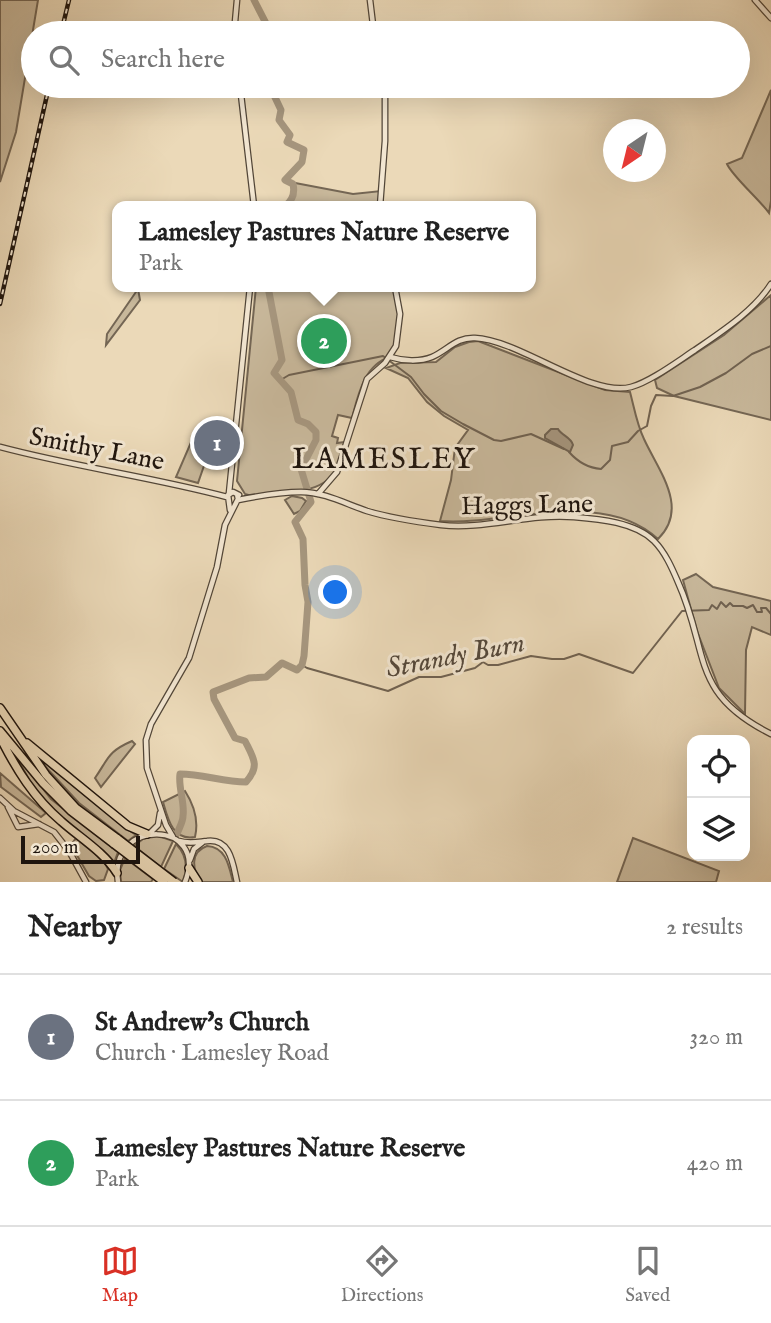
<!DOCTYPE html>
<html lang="en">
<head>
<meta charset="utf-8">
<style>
  body { margin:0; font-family:"IM FELL English",serif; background:#f6f6f6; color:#222 }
  .controls { position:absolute; right:21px; bottom:21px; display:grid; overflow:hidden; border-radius:14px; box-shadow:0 7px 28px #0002 }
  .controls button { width:63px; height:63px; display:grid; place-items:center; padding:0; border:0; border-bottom:2px solid #e0e0e0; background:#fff; color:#222; font:35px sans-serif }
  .compass { position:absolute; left:603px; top:119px; width:63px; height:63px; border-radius:50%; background:#fff; box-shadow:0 7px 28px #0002; rotate:215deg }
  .scale { position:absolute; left:21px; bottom:18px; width:119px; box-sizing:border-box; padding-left:7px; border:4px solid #1f150e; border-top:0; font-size:19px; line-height:24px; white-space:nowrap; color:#1f150e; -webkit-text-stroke:5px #f2e6d1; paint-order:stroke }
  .you { position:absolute; left:336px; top:593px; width:24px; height:24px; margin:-18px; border:5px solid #fff; border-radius:50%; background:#1a73e8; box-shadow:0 0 0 10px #1a73e833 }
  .badge { display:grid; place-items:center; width:46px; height:46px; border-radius:50%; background:#d93025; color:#fff; font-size:23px; font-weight:700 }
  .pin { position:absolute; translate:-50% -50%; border:4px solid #fff; box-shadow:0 2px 7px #0006 }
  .popup { position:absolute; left:112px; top:201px; width:424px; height:91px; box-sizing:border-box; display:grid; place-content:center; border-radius:14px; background:#fff; filter:drop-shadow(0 2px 5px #0005); font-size:23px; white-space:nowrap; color:#767676 }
  .popup b { font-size:26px; color:#222 }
  .popup::after { content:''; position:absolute; left:50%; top:100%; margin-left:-14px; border:14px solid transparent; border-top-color:#fff }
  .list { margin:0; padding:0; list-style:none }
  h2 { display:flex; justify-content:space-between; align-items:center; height:91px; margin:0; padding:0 28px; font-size:30px }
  h2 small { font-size:23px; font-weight:400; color:#767676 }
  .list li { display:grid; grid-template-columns:46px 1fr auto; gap:21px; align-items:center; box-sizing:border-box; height:126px; padding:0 28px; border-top:2px solid #e0e0e0 }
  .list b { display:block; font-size:26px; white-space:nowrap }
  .list p { margin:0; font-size:23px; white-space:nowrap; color:#767676 }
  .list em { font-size:23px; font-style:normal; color:#767676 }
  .icon { flex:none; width:38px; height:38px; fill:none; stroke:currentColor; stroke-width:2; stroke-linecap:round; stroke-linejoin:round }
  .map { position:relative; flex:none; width:771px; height:882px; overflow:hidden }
  .search { position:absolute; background:#fff; box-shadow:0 7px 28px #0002; left:21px; right:21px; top:21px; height:77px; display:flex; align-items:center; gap:18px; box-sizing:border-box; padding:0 24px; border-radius:38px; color:#767676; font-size:26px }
  .sheet { height:343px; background:#fff }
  nav { display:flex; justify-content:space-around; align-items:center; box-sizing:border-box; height:98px; border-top:2px solid #e0e0e0; background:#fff; font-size:19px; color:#767676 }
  nav a { display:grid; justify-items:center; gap:4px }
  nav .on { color:#d93025 }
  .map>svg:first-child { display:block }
  .green { fill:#c8b89b; stroke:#746654; stroke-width:2 }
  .water { fill:#a6967e; stroke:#706251; stroke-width:2 }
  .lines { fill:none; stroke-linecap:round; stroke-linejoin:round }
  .stream { stroke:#706251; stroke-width:2 }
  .river { stroke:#a6967e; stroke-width:7 }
  .minor-casing { stroke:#524638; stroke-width:7 }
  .highway-casing { stroke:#1f150e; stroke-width:10 }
  .minor { stroke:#f2e6d1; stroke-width:4.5 }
  .highway { stroke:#ebd9b8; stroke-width:7 }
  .rail-casing { stroke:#1f150e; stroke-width:4.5 }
  .rail { stroke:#f2e6d1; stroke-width:2; stroke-dasharray:5; stroke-linecap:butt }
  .highway-bridge-casing { stroke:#1f150e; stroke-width:10; stroke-linecap:butt }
  .highway-bridge { stroke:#ebd9b8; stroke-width:7 }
  .labels { text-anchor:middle; stroke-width:6; stroke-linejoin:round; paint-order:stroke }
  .street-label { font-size:26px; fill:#1f150e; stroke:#f2e6d1 }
  .water-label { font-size:28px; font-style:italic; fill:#55493b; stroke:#f2e6d1 }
  .quarter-label { font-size:30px; letter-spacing:2px; fill:#1f150e; stroke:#f2e6d1 }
</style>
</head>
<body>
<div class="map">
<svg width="771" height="882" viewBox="0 0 771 882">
  <rect width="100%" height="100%" fill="#ebd9b8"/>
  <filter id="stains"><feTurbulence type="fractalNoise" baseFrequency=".00286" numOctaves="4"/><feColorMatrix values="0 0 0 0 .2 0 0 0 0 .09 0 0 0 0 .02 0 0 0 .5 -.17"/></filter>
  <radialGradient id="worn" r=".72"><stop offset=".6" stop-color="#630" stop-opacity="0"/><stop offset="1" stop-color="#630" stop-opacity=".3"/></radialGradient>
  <path class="green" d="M0,0H38L16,132L0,182Z
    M771,90V201L769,213C759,199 733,177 727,164L742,158Z
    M290,182L353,194L381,191L380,206H285C292,201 293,196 294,188Z
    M256,287H395L400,327L390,357C364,365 358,395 352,418L338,415L332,436L338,438L337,443L345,442C342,452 340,465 334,473C320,495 276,493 252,496L245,494L237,481Z
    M138,289L140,300L106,345L107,334Z
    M771,295V420L674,396L657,388L655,380L724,335Z
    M478,341L605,390L630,392C634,407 637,425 644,439C658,470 690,508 658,539C601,487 508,526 440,521L451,480L455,448L468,430L444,416L427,402L408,378L386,368L400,363L436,362L455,347L469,342Z
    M208,433H215L229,439V461L206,460L198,483L176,477L192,440Z
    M292,496L302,498L306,501L300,511L294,514L285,500Z
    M696,574L713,587L771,601V635L752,627L746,650L745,714L719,688L697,631L683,580Z
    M132,741L135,744L101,787L95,778C109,758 107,752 132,741Z
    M31,751L124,827L136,835L128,841L79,803Z
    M14,752L51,799L118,852L114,863L46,804L32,785Z
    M0,773L46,813L41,817L1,787Z
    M185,791C194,805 199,820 195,837C173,841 168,820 163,802Z
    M156,835L173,841L161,867L134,846L143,839Z
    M76,838L104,861L108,869L104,880L96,881L89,876L71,845Z
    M633,838L719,871L716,882H617Z
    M176,844C187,855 188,868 183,882L164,869Z
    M207,846C226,847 229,866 233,882H201C192,869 190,852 207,846Z
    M125,858L153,879L151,882H121L120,870Z"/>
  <path class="water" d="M328,323L345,336L342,358L336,357L331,337C321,333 311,340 302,334Z
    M551,429H558C562,436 571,437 573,445L570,452L545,438V435Z"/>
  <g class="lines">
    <path class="stream" d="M279,381L289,375L383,356L411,377L424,394L441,411L463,424L494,440L501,441L531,434L564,449
      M569,452C577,461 588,468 601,469L610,460L612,446L628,442L638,431L647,426L651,406L656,395L673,396L700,387L726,373L752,354L771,346
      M302,665L307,668L388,691L419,677H441L475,668L483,662L488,665H498L531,656L552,659H564L579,654L633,673L682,611L709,610L712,605L717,609L721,602L726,607L730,603L733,606H743L747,608L753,605L757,612H762L761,608H766L771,614"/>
    <path class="river" d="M254,0L271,33
      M274,86L272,91L281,110L279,120L290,135L287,142L304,150L302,162L285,180L293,184C295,193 292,201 285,206
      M177,834C179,828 183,822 183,816C185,802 178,788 180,774C203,774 223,782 246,782C260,766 254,759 245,741L235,738L214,699L213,692L249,678L266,677L282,663L297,670L302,665L304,656L308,602L305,585L303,539L295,522L311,502L301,469L316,440V432L308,424L298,420L291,392L274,373L282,360L268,287"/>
    <g class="minor-casing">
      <path id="minor" d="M370,0L374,33
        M755,0L771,18
        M234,33L237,0
        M240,86L254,206
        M380,206L385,141V86
        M390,357C403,361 420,362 432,357C448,350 456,337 475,338C520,340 591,398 631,387C650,382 678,361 695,350C721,332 754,311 771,284
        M0,447C75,467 152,477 227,497
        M229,493L250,287
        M318,494L337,472L367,379L385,363L396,346L400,314L395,287
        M238,500C258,496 281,492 301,492C324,492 346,504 367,511C390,518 417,522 441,525C485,530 529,513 574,517C599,519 635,522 654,541C665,552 672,568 678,582C710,653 689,693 771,734
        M230,510L228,495L233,492L239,495
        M0,798L14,811L54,832L69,851L86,882
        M8,807L18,827L39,824
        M150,833L158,825L160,813
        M173,837L166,825L147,768L146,740L151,724L189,658L217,567L225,525L238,499L237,494
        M179,841C189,844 197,842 207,841C231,838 233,865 237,882
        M190,860L194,849L203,842
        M118,882C108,817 210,820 185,882"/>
    </g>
    <g class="highway-casing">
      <path id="highway" d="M0,708L46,775L76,808L118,839
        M0,731L43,783L71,811L114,844
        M0,737C16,769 34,798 61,821C80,838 104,852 117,873
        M27,743L128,826L147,834
        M189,868L198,882"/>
    </g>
    <use href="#minor" class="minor"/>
    <use href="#highway" class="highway"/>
    <g class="rail-casing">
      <path id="rail" d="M61,33L69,0
        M0,304L49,86"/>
    </g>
    <use href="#rail" class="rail"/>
    <g class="highway-bridge-casing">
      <path id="highway-bridge" d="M118,839L174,882
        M114,844L164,882"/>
    </g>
    <use href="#highway-bridge" class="highway-bridge"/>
  </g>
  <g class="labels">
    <g class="street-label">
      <text transform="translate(97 448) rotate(11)" y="9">Smithy Lane</text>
      <text transform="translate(527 504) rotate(-1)" y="9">Haggs Lane</text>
    </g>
    <g class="water-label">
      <text transform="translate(455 654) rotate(-11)" y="10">Strandy Burn</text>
    </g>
    <g class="quarter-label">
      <text x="384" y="468">LAMESLEY</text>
    </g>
  </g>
  <rect width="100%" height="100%" filter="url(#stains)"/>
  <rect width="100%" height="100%" fill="url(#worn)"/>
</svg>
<div class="controls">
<button><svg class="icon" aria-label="locate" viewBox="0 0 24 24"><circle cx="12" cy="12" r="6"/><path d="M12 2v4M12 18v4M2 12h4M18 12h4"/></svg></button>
<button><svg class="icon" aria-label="layers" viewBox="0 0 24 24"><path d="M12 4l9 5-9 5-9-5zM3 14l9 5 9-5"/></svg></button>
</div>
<svg class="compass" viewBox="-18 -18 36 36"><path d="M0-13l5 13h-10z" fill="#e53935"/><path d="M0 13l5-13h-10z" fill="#767676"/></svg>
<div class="scale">200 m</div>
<div class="you"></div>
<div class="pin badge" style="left:217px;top:443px;background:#6b7280">1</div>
<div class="pin badge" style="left:324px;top:341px;background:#2e9e5b">2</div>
<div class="popup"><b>Lamesley Pastures Nature Reserve</b>Park</div>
<div class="search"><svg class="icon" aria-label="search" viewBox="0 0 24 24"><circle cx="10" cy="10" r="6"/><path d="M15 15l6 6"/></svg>Search here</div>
</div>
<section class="sheet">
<h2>Nearby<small>2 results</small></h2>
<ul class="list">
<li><span class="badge" style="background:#6b7280">1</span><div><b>St Andrew's Church</b><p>Church · Lamesley Road</p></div><em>320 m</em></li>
<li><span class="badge" style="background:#2e9e5b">2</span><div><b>Lamesley Pastures Nature Reserve</b><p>Park</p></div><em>420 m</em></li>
</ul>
</section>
<nav>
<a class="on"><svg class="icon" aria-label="map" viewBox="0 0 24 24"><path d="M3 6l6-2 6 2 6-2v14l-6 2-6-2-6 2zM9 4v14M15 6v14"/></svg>Map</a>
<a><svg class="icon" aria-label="directions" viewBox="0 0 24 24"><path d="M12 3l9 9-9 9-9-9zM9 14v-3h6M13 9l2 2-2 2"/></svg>Directions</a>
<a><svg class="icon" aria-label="saved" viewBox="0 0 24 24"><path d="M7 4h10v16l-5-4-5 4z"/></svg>Saved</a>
</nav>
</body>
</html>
